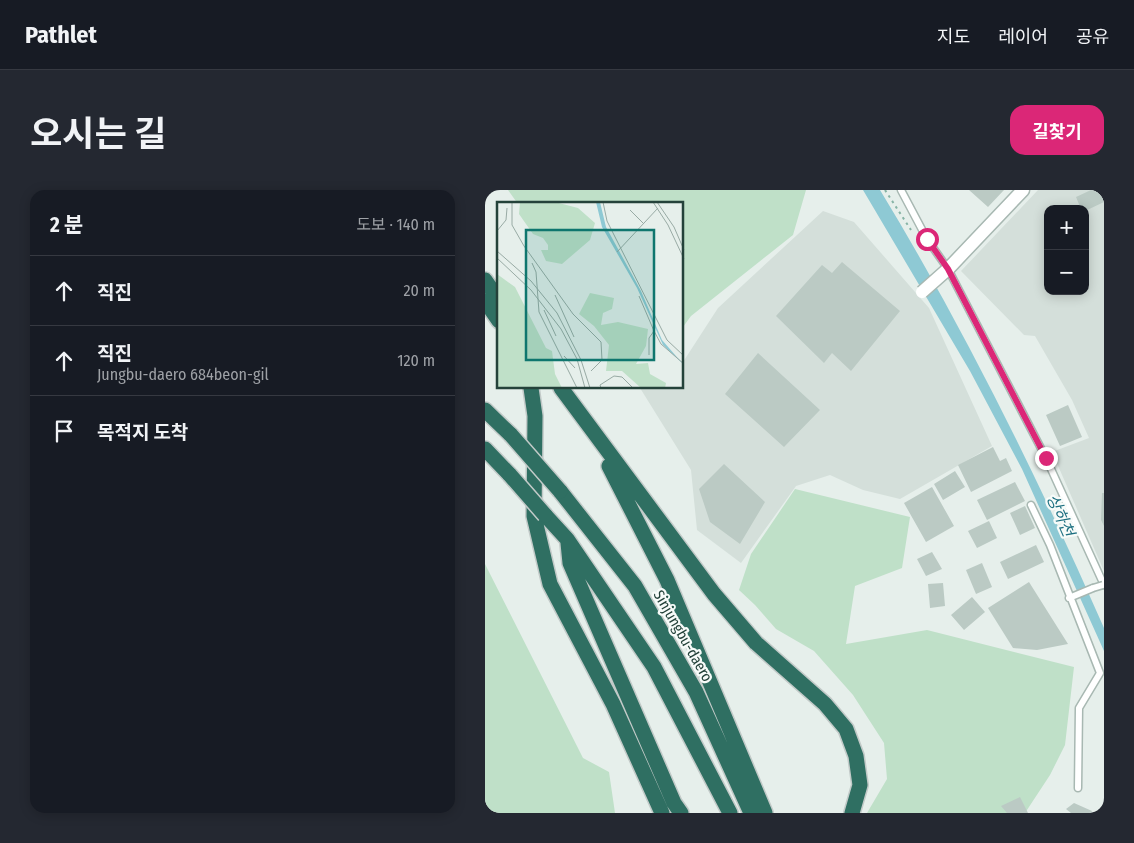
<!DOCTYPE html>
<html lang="ko">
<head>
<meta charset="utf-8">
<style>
  body { margin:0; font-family:"Fira Sans Condensed","Noto Sans KR",sans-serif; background:#242831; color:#f1f3f6 }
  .controls { position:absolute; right:15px; top:15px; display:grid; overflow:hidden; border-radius:10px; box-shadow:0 2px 12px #0003 }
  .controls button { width:45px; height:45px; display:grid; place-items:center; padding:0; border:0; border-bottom:1px solid #363941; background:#171b24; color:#f1f3f6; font:25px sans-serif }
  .stop { position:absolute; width:15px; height:15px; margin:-11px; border:4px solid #db2777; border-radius:50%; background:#fff }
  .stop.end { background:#db2777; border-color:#fff; box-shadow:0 1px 5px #0008 }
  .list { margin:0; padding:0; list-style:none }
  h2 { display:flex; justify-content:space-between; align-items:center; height:65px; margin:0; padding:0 20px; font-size:21px }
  h2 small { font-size:16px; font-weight:400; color:#9ea1a6 }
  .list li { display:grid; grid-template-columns:32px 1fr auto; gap:15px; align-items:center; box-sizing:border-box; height:70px; padding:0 20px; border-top:1px solid #363941 }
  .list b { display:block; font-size:19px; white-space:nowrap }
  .list p { margin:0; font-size:16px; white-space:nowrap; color:#9ea1a6 }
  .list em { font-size:16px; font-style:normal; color:#9ea1a6 }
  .icon { flex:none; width:28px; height:28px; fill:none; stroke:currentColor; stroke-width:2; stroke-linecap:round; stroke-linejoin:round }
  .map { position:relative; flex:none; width:619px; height:623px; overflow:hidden; border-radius:15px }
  header { display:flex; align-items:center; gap:30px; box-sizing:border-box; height:70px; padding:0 25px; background:#171b24; border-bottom:1px solid #363941 }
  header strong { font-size:24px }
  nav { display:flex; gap:28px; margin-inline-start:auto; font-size:18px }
  .intro { display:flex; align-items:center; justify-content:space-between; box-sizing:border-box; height:120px; padding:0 30px }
  h1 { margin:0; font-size:35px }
  .button { padding:12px 22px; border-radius:15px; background:#db2777; color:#fff; font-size:18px; font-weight:700 }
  main { display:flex; gap:30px; padding:0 30px }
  aside { flex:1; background:#171b24; border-radius:15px; box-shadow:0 2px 12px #0003 }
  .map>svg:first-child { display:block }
  .built { fill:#d4dfda; fill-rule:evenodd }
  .green { fill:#bfe0c8 }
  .water { fill:#8ec9d4 }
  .building { fill:#bbcac4 }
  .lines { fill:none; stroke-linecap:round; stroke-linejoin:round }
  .lane-casing { stroke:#a8b8b2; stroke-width:9 }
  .street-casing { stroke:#a8b8b2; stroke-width:15 }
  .highway-casing { stroke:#c2cac8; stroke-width:18 }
  .path { stroke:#86b3a5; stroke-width:2; stroke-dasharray:2.5 4; stroke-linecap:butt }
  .lane { stroke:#fff; stroke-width:6 }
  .street { stroke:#fff; stroke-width:12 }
  .highway { stroke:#2f6f62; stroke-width:15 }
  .lane-bridge-casing { stroke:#a8b8b2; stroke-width:9; stroke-linecap:butt }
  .street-bridge-casing { stroke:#a8b8b2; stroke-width:15; stroke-linecap:butt }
  .highway-bridge-casing { stroke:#c2cac8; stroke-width:18; stroke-linecap:butt }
  .lane-bridge { stroke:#fff; stroke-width:6 }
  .street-bridge { stroke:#fff; stroke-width:12 }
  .highway-bridge { stroke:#2f6f62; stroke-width:15 }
  .route { stroke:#db2777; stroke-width:6 }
  .labels { text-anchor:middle; stroke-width:4.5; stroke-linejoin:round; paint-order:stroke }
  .street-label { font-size:15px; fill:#24423a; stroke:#f7fbf9 }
  .water-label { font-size:16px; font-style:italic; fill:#1c6f80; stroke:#f7fbf9 }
  .inset-road { fill:none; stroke:#98aaa4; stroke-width:1 }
  .view { fill:#0f766e; fill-opacity:0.15; stroke:#0f766e; stroke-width:2.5 }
  .inset-edge { fill:none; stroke:#24423a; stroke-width:2.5 }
</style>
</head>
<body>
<header>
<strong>Pathlet</strong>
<nav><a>지도</a><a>레이어</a><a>공유</a></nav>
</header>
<div class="intro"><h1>오시는 길</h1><a class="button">길찾기</a></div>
<main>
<aside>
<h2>2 분<small>도보 · 140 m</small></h2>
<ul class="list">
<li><svg class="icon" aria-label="ahead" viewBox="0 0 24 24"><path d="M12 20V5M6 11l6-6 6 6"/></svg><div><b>직진</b></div><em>20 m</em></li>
<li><svg class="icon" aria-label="ahead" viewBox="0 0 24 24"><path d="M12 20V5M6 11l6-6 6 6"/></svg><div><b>직진</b><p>Jungbu-daero 684beon-gil</p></div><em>120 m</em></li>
<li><svg class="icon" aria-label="arrive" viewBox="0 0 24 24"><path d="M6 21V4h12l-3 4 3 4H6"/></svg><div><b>목적지 도착</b></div></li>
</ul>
</aside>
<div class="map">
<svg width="619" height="623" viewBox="0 0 619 623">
  <rect width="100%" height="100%" fill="#e6efeb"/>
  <path class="built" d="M553,0H619V381L567,262L604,248L587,210L550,146L539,145L476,81ZM563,19H600V101H563Z
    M338,21L369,32L444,118L507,256L415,309L378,300L345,285L311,296L256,373L212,340L206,280L155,198H198V172L233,118Z"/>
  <path class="green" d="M23,0H321L308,45L206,126L198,137V14H33Z
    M310,299L425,327L417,378L370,396L361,454L442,440L589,477L580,555L565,585L540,623H382L402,589L399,553L368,505L329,461L291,439L270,415L254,400L266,364Z
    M0,374L98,568L124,582L130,623H0Z"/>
  <path class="water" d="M378,0H395C480,140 553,288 619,438V461L537,279L485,181Z"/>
  <path class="building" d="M484,0H519L503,17Z
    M606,0H619V12L600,21V19H596L591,7Z
    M357,72L415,121L366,181L347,163L339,173L291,126L337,75L347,83Z
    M273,163L335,220L299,257L240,204Z
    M583,215L597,247L575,256L561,225Z
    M508,257L515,271L521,268L527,281L486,302L473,275Z
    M239,274L280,312L255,354L225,332L214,299Z
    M470,281L480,297L458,310L449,294Z
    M530,292L540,311L502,330L492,310Z
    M447,297L469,336L441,352L419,313Z
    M617,303H619V336L616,330Z
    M540,316L550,338L535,345L525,323Z
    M504,331L512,348L492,358L483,341Z
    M551,355L559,372L523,389L515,372Z
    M447,362L457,379L441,386L432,369Z
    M497,373L507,397L491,404L481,380Z
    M544,392L583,454L552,460L528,458L503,418Z
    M458,393L460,416L445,418L443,394Z
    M487,407L500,422L479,440L466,425Z
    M535,607L543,623H522L516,616Z
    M589,613L607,621L606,623H586L581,619Z"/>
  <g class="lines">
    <g class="lane-casing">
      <path id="lane" d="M416,0L442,49L463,79L561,268L619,395
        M546,315L565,355L615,483L594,518L593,598
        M584,408L608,398"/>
    </g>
    <g class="street-casing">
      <path id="street" d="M463,79L538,0"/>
    </g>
    <g class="highway-casing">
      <path id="highway" d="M0,90L14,110
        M0,111L14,131
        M46,198L50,226L49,326L65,394L128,514L177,623
        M76,198L229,404L271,453L340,514L361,539L371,566L375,595L367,623
        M0,220L26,245
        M0,259L25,285
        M124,276L182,390L280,623
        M75,301L150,396L211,502L266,623
        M60,325L82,349L169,477L245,623
        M83,353L85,373L189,613L196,623"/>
    </g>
    <path class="path" d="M400,0L426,40"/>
    <use href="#lane" class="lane"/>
    <use href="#street" class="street"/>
    <use href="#highway" class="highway"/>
    <g class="lane-bridge-casing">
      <path id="lane-bridge" d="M608,398L618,395"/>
    </g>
    <g class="street-bridge-casing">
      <path id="street-bridge" d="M437,102L463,79"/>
    </g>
    <g class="highway-bridge-casing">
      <path id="highway-bridge" d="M26,245L75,301
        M25,285L60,325"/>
    </g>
    <use href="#lane-bridge" class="lane-bridge"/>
    <use href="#street-bridge" class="street-bridge"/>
    <use href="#highway-bridge" class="highway-bridge"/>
  </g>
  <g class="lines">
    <path class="route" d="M442,49L463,79L561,268"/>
  </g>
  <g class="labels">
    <g class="street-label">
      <text transform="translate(198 446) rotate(60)" y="5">Sinjungbu-daero</text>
    </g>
    <g class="water-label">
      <text transform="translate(576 325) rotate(66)" y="6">상하천</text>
    </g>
  </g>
  <g transform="translate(12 12)">
    <rect width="186" height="186" fill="#e6efeb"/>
    <path d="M23,0H58L81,6L98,21L93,38L65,62L49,59L44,48H51V43L46,36L36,32L22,12ZM0,72L18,85L49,146L55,149L58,172L65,186H0ZM93,91L117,96L115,107L106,111L104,123L121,120L151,127L149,144L139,162L151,161L153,172L169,181L168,186H144L125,169H109L112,143L97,124L82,112Z" fill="#bfe0c8"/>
    <path d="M99,0H103L109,25L144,89L165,138L186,162L166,143L140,86L105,25Z" fill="#8ec9d4"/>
    <path class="inset-road" d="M15,0V23L27,44L76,112L104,140L105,158L94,169M106,0L110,19L170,138L187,154M156,0L171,23L187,57M160,0L177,25L187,48M133,8L147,22M0,29L9,18L10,6M0,49L34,79L60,111L84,158L93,186M120,50L161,6M0,56L34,88L64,127L80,157L88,186M35,61L39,70L42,110L80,186M58,93L77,135M142,94L157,129L152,136V153M47,108L59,134M157,129L164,142L187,162M67,154L78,166M104,186L103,183L117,174L125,175L136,186"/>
    <path class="view" d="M29,28H157V158H29Z"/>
    <rect width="186" height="186" class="inset-edge"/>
  </g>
</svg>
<div class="controls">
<button>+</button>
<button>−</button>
</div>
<div class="stop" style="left:442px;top:49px"></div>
<div class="stop end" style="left:561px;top:268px"></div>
</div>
</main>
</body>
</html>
